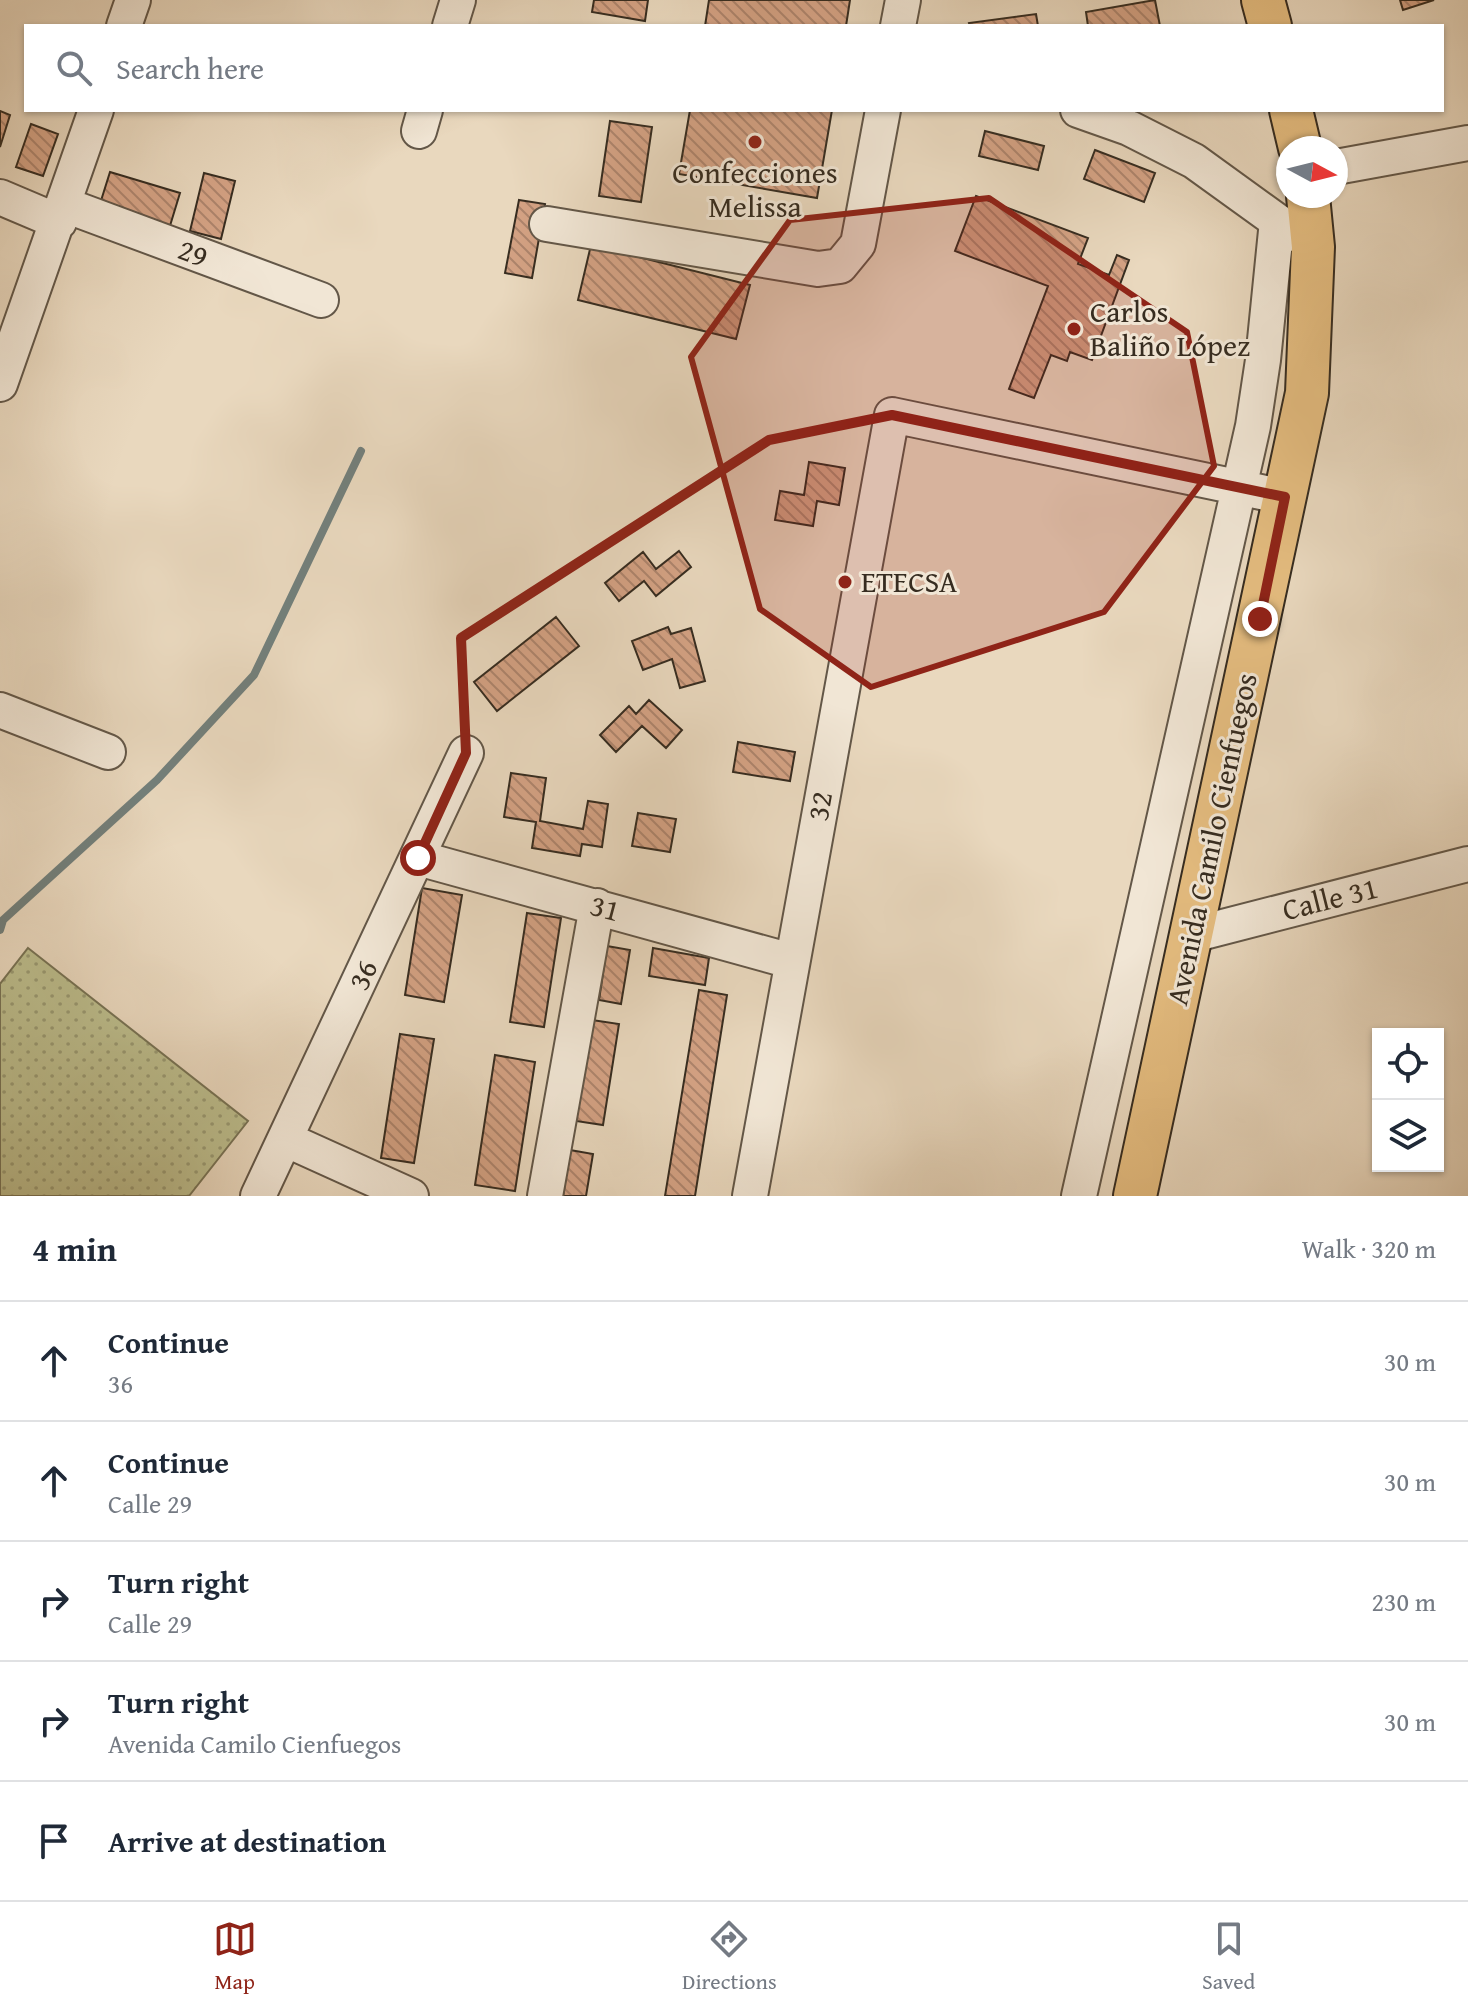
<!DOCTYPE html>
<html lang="en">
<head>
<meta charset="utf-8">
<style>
  body { margin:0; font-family:"Gentium Book Plus",serif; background:#f6f6f7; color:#1f2937 }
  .controls { position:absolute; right:24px; bottom:24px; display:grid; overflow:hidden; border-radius:0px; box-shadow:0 2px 6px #0004 }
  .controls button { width:72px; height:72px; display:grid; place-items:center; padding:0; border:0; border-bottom:2px solid #e0e1e3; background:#fff; color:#1f2937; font:40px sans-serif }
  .compass { position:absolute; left:1276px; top:136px; width:72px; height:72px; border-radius:50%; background:#fff; box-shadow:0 2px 6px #0004; rotate:97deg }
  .stop { position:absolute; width:24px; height:24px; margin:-18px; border:6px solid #8f2418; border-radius:50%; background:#fff }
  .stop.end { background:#8f2418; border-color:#fff; box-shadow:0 2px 8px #0008 }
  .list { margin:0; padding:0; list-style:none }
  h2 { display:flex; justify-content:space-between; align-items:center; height:104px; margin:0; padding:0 32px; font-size:34px }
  h2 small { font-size:26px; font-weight:400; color:#747a83 }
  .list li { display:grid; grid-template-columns:52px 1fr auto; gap:24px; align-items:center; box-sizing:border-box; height:120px; padding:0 32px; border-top:2px solid #e0e1e3 }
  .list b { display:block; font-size:30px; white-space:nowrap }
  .list p { margin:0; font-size:26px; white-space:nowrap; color:#747a83 }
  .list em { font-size:26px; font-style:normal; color:#747a83 }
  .icon { flex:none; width:44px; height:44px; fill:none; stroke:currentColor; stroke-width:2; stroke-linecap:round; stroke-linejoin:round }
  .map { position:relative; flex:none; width:1468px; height:1196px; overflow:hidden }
  .search { position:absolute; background:#fff; box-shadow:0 2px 6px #0004; left:24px; right:24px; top:24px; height:88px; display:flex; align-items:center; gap:20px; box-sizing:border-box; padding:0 28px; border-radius:0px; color:#747a83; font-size:30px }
  .sheet { height:704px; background:#fff }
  nav { display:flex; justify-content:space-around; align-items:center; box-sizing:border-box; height:112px; border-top:2px solid #e0e1e3; background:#fff; font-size:22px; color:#747a83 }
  nav a { display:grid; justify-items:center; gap:4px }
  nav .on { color:#8f2418 }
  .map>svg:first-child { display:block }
  .garden { fill:url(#garden-dots); stroke:#797456; stroke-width:2 }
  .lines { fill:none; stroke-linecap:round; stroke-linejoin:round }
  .stream { stroke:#73807c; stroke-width:8 }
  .building { fill:url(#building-back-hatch); stroke:#362c20; stroke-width:2 }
  .minor-casing { stroke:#635748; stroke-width:38 }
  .major-casing { stroke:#362c20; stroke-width:46 }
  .path { stroke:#362c20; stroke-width:5; stroke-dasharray:6 4; stroke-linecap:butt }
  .minor { stroke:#f1e6d5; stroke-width:34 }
  .major { stroke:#e4bc7f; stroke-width:42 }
  .route { stroke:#8f2418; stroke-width:10 }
  .marked { fill:#8f2418; fill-opacity:0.2; stroke:#8f2418; stroke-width:6; stroke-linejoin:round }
  .poi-dot { fill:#8f2418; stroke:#f1e6d5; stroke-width:3 }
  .labels { text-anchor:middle; stroke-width:6; stroke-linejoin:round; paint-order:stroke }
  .poi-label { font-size:30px; fill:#362c20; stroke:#f1e6d5; text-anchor:start }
  .street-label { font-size:30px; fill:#362c20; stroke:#f1e6d5 }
</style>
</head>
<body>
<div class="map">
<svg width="1468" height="1196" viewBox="0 0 1468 1196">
  <defs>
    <pattern id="garden-dots" width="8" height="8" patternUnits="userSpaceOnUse" patternTransform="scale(2)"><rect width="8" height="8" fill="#bcbd8d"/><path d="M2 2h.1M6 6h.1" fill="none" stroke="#9a9a73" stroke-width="1.8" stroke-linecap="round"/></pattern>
    <pattern id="building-back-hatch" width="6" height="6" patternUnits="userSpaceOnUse" patternTransform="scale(2)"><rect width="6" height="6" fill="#d4a284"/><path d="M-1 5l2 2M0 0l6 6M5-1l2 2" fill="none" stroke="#ad846c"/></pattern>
  </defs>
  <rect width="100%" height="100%" fill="#e9d8be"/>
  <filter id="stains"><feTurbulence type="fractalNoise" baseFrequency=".0025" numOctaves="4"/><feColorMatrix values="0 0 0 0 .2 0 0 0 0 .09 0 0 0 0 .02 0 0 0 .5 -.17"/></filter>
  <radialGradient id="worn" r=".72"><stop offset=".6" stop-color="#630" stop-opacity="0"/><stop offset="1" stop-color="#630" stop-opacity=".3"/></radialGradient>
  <path class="garden" d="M28,948L248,1121L189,1196H0V984Z"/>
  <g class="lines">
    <path class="stream" d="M0,930L3,920L157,780L254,675L361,451"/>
  </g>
  <path class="building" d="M594,0H648L645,21L592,12Z
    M709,0H850L846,26H705Z
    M1155,0L1160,26H1088L1086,12Z
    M1400,0H1434L1403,10Z
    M1036,14L1038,26H970L969,23Z
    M690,110H832L817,198L679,174Z
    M0,111L10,115L0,147Z
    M610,121L652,127L641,202L599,196Z
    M31,124L58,134L43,176L16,167Z
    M985,131L1044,146L1038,170L979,156Z
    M1095,150L1155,173L1144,202L1084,179Z
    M110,172L180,193L169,229L99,207Z
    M204,173L235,181L221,239L190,231Z
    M976,196L1088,238L1078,264L1109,275L1117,255L1129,260L1092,360L1070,352L1067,361L1051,355L1034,398L1009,389L1048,286L955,251Z
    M519,200L545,204L532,278L505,273Z
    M591,245L750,285L736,339L578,300Z
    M809,462L845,468L839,505L817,501L813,526L775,520L780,491L804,495Z
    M679,551L691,567L656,596L644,581L619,601L605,583L643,552L656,569Z
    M556,617L579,646L497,711L474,682Z
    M668,627L671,634L691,628L705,681L680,688L672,659L643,670L632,641Z
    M649,700L682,730L666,748L642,726L616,752L600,735L629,706L636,714Z
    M738,742L795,752L790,781L733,772Z
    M511,773L546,778L540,821L583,829L588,801L608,804L602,847L582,844L580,856L532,848L536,822L504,817Z
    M638,813L676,819L670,852L632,846Z
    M422,888L462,895L444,1002L405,995Z
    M527,913L561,918L544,1027L510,1022Z
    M607,946L630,950L621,1004L599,1000Z
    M653,948L709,958L705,985L649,976Z
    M699,990L727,995L695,1196H665Z
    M592,1020L619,1024L603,1125L576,1121Z
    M400,1034L434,1039L414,1163L381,1158Z
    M495,1055L535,1062L515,1191L475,1185Z
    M570,1150L593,1154L586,1196H563Z"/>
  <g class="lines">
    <g class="minor-casing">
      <path id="minor" d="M124,26L133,0
        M450,26L458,0
        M898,26L903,0
        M1078,110L1129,128L1194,161L1295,234
        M419,131L425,110
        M1336,167L1468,143
        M0,197L59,222
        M65,205L321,300
        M547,224L818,269L840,266L858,244L883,110
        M0,384L96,110
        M0,710L108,752
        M418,858L791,961
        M1192,935L1468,864
        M285,1139L411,1196
        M258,1196L466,753
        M545,1196L597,906
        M750,1196L892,415L1285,497
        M1079,1196L1253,426L1263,360L1277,221"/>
    </g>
    <g class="major-casing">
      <path id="major" d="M1263,0L1270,26
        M1291,110L1300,148
        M1135,1196L1307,393L1313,247L1308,196"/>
    </g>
    <path class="path" d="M465,726L461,638L769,440L863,421"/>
    <use href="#minor" class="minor"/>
    <use href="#major" class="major"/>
  </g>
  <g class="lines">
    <path class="route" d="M418,858L466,753L461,638L769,440L892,415L1285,497L1260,619"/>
  </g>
  <path class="marked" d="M989,198L1187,332L1214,466L1104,612L871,687L760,609L691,357L790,220Z"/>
  <g class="poi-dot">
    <circle cx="755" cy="142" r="8"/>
    <circle cx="1074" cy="329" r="8"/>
    <circle cx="845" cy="582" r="8"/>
  </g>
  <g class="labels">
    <g class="poi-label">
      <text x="755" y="183" text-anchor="middle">Confecciones<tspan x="755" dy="34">Melissa</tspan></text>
      <text x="1090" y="322">Carlos<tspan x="1090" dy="34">Baliño López</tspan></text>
      <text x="861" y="592">ETECSA</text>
    </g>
    <g class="street-label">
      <text transform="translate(193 253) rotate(20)" y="10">29</text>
      <text transform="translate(820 806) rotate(-80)" y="10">32</text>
      <text transform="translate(1212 839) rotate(-78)" y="10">Avenida Camilo Cienfuegos</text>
      <text transform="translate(1330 899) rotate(-14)" y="10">Calle 31</text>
      <text transform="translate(605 908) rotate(15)" y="10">31</text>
      <text transform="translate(363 975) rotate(-65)" y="10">36</text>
    </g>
  </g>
  <rect width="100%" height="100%" filter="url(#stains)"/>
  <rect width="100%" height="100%" fill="url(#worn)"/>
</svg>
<div class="controls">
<button><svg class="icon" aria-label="locate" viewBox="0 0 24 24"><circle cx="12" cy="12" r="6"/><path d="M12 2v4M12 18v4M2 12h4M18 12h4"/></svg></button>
<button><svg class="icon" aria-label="layers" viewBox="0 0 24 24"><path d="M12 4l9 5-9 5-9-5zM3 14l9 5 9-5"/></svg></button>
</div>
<svg class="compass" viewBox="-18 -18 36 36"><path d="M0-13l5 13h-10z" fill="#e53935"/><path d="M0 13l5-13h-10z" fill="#747a83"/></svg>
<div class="stop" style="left:418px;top:858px"></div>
<div class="stop end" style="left:1260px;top:619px"></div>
<div class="search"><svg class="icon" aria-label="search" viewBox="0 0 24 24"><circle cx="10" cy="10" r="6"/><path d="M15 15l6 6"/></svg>Search here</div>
</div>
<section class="sheet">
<h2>4 min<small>Walk · 320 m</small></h2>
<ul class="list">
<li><svg class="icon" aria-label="ahead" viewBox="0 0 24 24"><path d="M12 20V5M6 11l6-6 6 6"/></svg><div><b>Continue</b><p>36</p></div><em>30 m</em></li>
<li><svg class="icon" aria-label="ahead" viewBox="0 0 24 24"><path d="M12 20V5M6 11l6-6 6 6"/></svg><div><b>Continue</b><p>Calle 29</p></div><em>30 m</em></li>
<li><svg class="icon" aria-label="right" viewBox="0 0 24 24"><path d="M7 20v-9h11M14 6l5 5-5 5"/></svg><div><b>Turn right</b><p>Calle 29</p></div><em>230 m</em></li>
<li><svg class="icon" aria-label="right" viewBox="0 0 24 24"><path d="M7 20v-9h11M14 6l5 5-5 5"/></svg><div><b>Turn right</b><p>Avenida Camilo Cienfuegos</p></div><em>30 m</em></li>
<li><svg class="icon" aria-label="arrive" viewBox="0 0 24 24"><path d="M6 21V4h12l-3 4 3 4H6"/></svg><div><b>Arrive at destination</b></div></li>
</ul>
</section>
<nav>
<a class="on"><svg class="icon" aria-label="map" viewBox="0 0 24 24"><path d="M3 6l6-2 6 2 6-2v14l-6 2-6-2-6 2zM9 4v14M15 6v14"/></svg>Map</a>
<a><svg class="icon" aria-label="directions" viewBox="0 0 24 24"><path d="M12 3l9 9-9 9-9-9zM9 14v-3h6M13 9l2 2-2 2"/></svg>Directions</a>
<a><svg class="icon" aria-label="saved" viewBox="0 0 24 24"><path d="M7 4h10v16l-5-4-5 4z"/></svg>Saved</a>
</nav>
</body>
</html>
